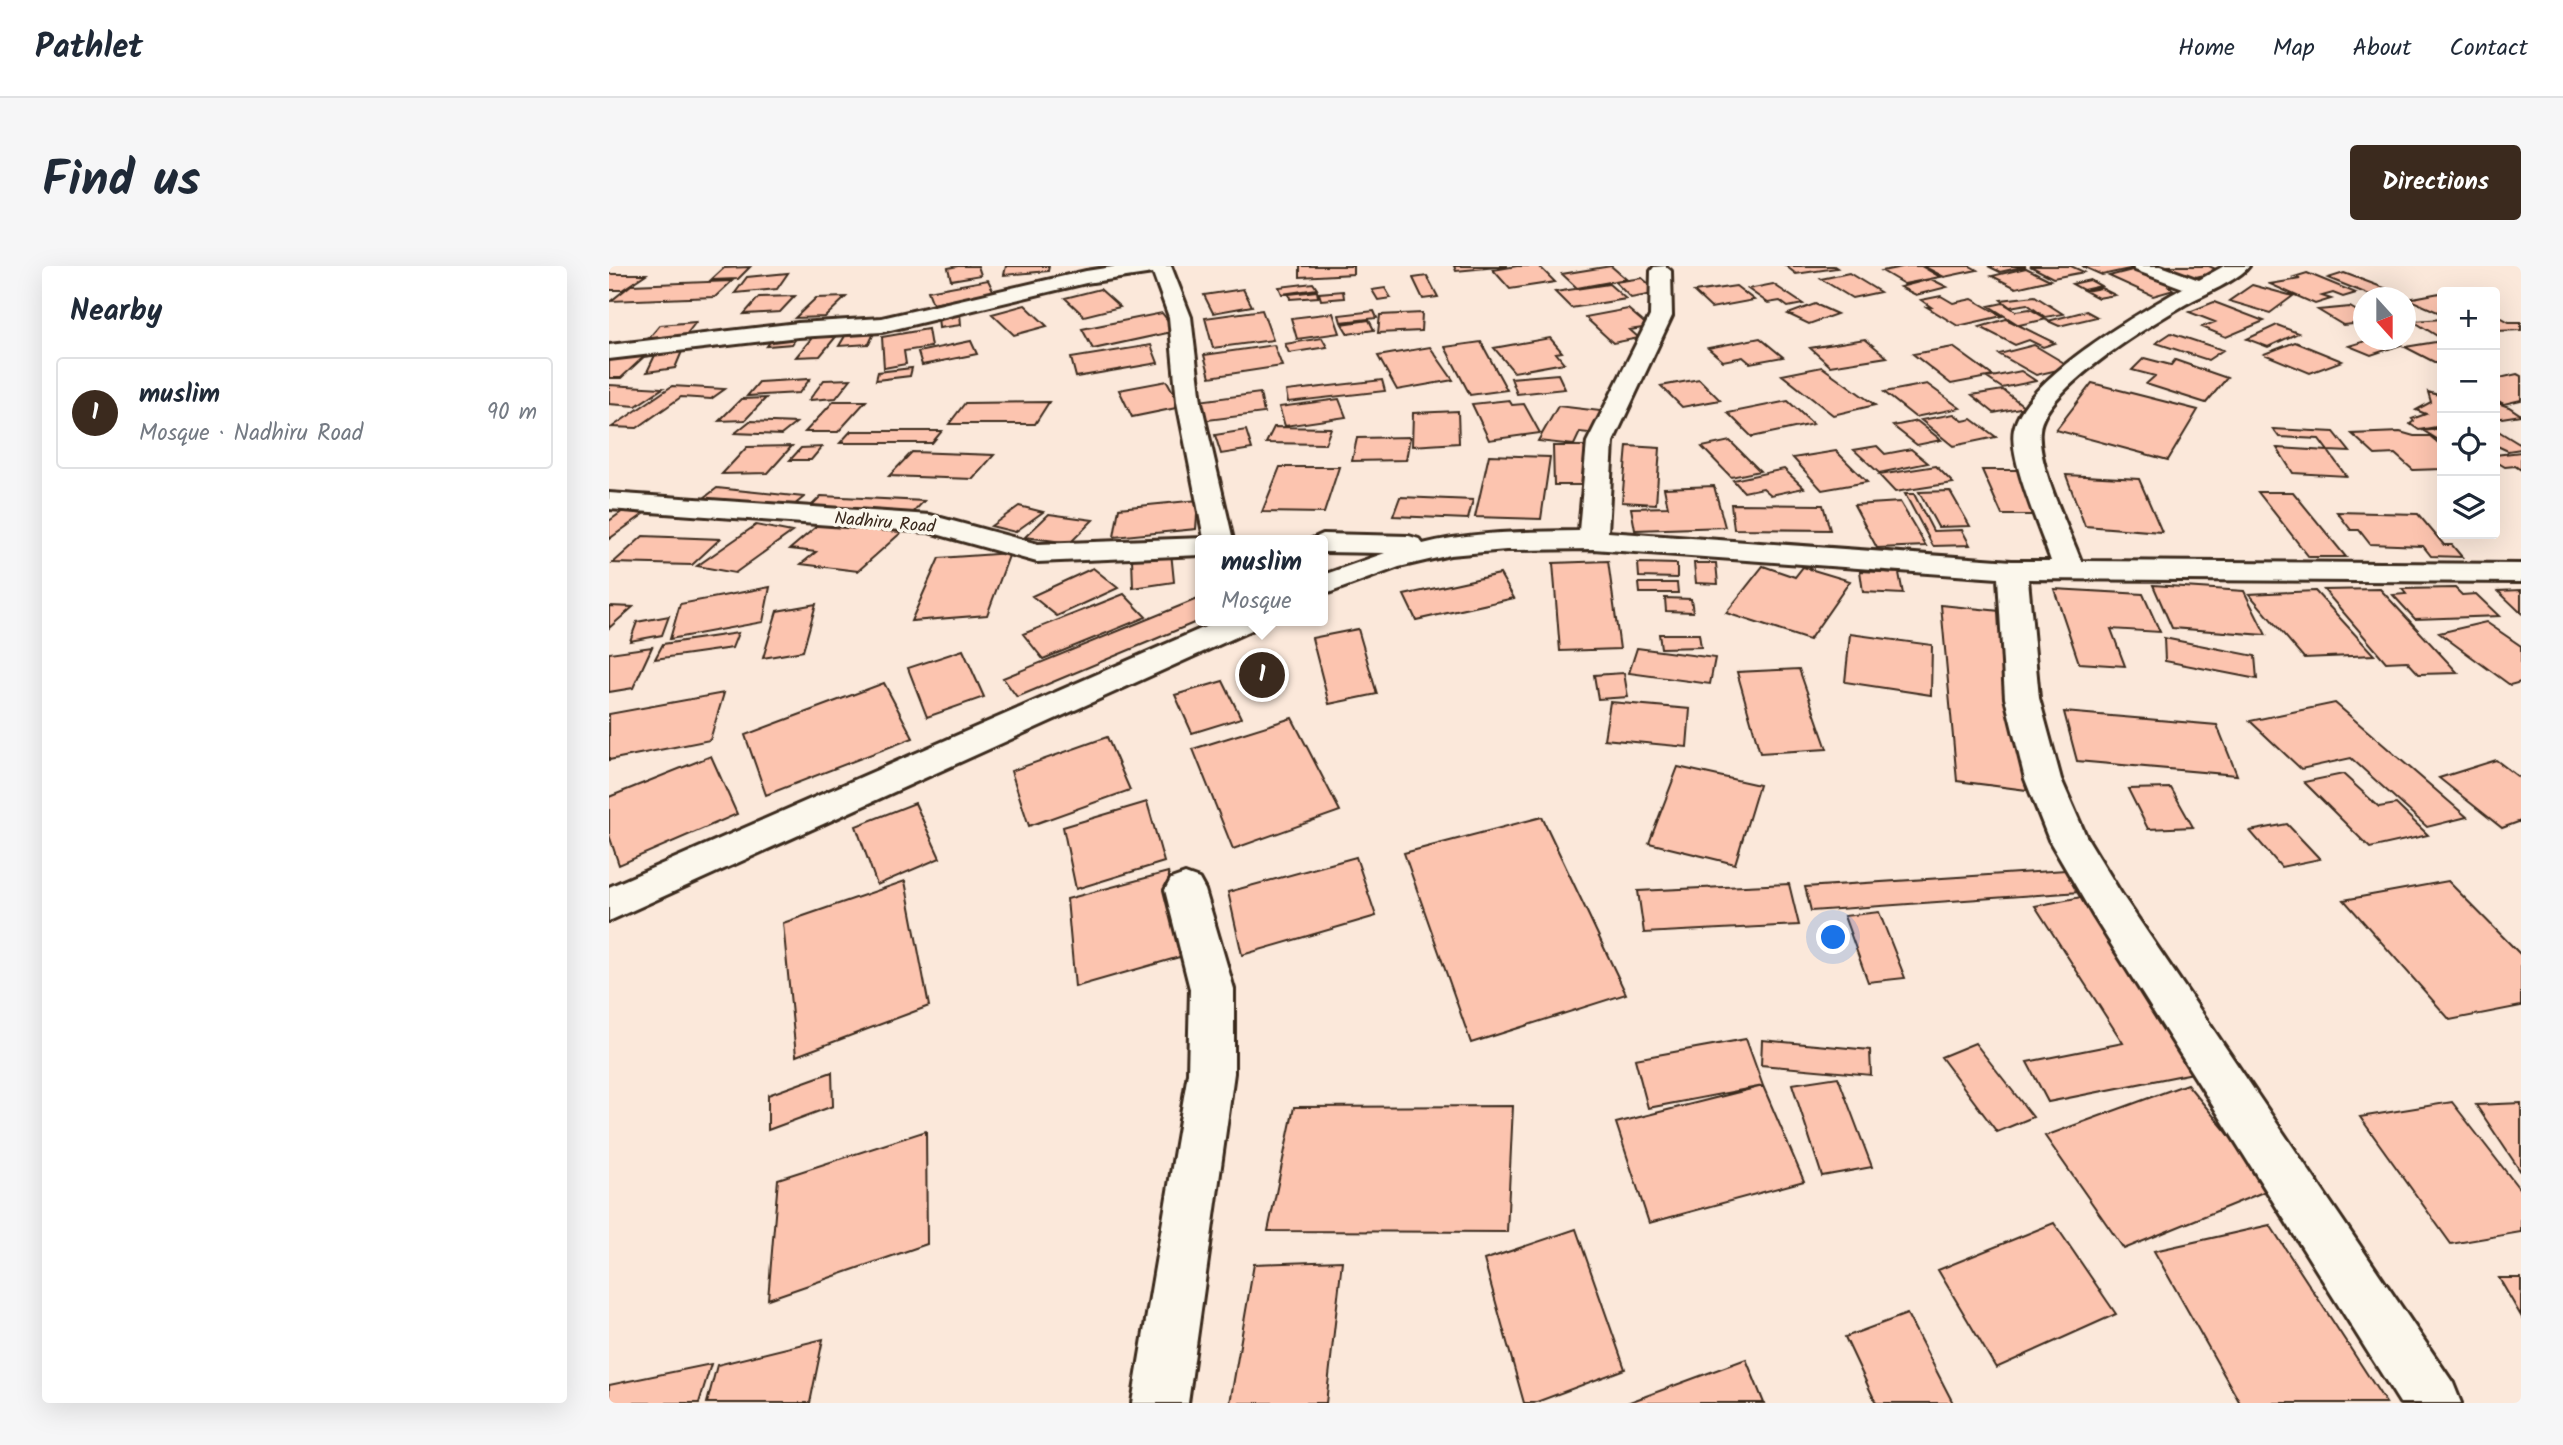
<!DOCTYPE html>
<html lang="en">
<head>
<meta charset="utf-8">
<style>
  body { margin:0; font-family:Kalam,sans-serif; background:#f6f6f7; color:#1f2937 }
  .controls { position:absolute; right:21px; top:21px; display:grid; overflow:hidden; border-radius:7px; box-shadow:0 7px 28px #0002 }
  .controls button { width:63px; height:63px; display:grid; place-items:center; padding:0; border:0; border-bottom:2px solid #e0e1e3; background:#fff; color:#1f2937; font:35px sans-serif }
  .compass { position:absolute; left:1744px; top:21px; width:63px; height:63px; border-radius:50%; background:#fff; box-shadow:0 7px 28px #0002; rotate:159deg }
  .you { position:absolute; left:1225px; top:672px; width:24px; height:24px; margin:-18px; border:5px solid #fff; border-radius:50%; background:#1a73e8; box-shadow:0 0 0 10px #1a73e833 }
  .badge { display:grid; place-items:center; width:46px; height:46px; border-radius:50%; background:#3b2a1e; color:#fff; font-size:23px; font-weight:700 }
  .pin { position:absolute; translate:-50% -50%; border:4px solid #fff; box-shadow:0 2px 7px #0006 }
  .popup { position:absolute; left:586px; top:269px; width:133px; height:91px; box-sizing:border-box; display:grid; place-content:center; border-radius:7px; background:#fff; filter:drop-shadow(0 2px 5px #0005); font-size:23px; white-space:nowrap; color:#747a83 }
  .popup b { font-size:26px; color:#1f2937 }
  .popup::after { content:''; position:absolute; left:50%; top:100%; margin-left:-14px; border:14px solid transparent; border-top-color:#fff }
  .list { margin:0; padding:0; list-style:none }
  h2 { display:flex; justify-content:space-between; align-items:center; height:91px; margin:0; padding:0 28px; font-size:30px }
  h2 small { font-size:23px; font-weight:400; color:#747a83 }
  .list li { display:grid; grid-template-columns:46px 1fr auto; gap:21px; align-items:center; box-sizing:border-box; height:112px; margin:0 14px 14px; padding:0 14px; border:2px solid #e0e1e3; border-radius:7px }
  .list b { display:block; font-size:26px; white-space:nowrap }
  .list p { margin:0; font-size:23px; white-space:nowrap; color:#747a83 }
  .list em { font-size:23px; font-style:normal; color:#747a83 }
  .icon { flex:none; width:38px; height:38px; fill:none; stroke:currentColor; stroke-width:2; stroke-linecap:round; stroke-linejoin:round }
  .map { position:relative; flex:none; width:1912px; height:1137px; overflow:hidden; border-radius:7px }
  header { display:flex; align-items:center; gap:42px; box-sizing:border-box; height:98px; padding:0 35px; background:#fff; border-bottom:2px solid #e0e1e3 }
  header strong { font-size:33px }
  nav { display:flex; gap:38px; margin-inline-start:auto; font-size:24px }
  .intro { display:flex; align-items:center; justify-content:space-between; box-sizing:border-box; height:168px; padding:0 42px }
  h1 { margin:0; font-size:49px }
  .button { padding:18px 32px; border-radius:7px; background:#3b2a1e; color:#fff; font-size:24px; font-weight:700 }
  main { display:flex; gap:42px; padding:0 42px }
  aside { flex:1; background:#fff; border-radius:7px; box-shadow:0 7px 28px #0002 }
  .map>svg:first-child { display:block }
  .building { fill:#fcc4af; stroke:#3b2a1e; stroke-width:2 }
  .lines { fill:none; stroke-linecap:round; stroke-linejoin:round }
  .minor-casing { stroke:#3b2a1e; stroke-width:6 }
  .minor { fill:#fbf7ec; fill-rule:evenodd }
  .labels { text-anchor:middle; stroke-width:7; stroke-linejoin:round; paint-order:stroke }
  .far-street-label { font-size:18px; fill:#3b2a1e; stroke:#fbf7ec }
</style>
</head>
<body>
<header>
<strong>Pathlet</strong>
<nav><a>Home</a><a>Map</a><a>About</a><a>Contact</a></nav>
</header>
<div class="intro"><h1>Find us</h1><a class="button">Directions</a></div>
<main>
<aside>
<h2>Nearby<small></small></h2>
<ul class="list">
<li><span class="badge">1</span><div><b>muslim</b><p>Mosque · Nadhiru Road</p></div><em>90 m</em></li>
</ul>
</aside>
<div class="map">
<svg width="1912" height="1137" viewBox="0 0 1912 1137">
  <rect width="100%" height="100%" fill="#fbe8da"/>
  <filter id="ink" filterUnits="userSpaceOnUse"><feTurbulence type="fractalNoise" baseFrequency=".0143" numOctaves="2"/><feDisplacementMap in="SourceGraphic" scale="14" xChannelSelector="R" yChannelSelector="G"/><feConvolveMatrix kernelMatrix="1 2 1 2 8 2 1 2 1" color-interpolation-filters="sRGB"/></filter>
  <g filter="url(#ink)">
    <path class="building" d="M349,0H369L372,9L342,14L339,2Z
      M397,0H440L439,5L395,9Z
      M691,0H744V8L691,11Z
      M845,0H899L847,5Z
      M908,0H930L946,16L901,23L884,4Z
      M1002,0L1017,13L968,22L953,8Z
      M1177,0H1225L1228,2L1187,8Z
      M1298,0H1312L1331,11L1295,18L1273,5Z
      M1314,0H1361L1368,4L1335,11Z
      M1379,0H1417L1391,6Z
      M1421,0H1462L1475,6L1444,12Z
      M1473,0H1521L1525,2L1493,9Z
      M1550,0H1600L1611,5L1575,14Z
      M141,1L129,13L102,14L115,2Z
      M1417,2L1441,14L1407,22L1383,10Z
      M1531,2L1569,19L1560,21L1565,24L1544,30L1500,10Z
      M179,7L168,23L126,27L138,11Z
      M1240,7L1271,26L1243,32L1212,13Z
      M1698,7L1747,27L1734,31L1724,27L1713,30L1722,33L1706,38L1661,18L1691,13L1685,11Z
      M1735,7L1778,23L1761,29L1719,12Z
      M0,8H37L13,24H0Z
      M818,10L829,31L814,33L804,12Z
      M1033,12L1050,27L1022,32L1006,16Z
      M1322,13L1338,21L1307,29L1291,21Z
      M379,14L385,26L324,38L319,25Z
      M1481,14L1492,20L1474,24L1463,18Z
      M123,15L106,31L2,35L22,19Z
      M704,17L708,23L673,28L670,21Z
      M1000,18L1017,33L962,42L946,26Z
      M1164,18L1194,38L1179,41L1171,35L1159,37L1139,23Z
      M1643,19L1684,30L1661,47L1620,35Z
      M1127,20L1145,34L1102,42L1085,26Z
      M776,22L782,32L769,34L763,24Z
      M1492,22L1506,29L1489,32L1476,25Z
      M491,23L511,41L475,50L456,32Z
      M634,23L643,40L604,47L595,29Z
      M708,25L709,31L681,33L680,28Z
      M734,25L735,32L712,34L710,27Z
      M1841,25L1844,26H1833V48L1799,33Z
      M186,30L171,46L135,48L150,31Z
      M1332,30L1344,37L1363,33L1393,50L1349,60L1318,41H1322L1312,34Z
      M1426,30L1454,48L1436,51L1418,38L1401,41L1392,34Z
      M237,31L216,51L186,52L207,32Z
      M1605,36L1655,55L1617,71L1593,61L1606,56L1580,46Z
      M1394,37L1407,45L1421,43L1438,53L1410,59L1380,40Z
      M1206,38L1228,48L1200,58L1179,48Z
      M416,39L438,60L405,69L383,48Z
      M1741,41L1755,49V54H1750L1755,57L1734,59L1709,44Z
      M1019,43L1040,61L1021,64L1030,72L1004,77L976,51Z
      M653,44L664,74L604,82L596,52Z
      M765,45L768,52L732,56L730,49Z
      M1477,45L1488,51L1450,60L1439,55Z
      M351,47L352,59L330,62L329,50Z
      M553,47L567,65L484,83L473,63Z
      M724,47L731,67L688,73L682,52Z
      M813,47L812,65L769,67L771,49Z
      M1886,48L1900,56H1912V64L1886,65Z
      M1397,53L1446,77L1434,81L1420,74L1406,79L1371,61Z
      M1833,53V71H1830L1804,55Z
      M760,54L765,64L739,68L733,58Z
      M87,56L72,75L35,78L51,59Z
      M1668,59L1689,67L1659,81L1638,73Z
      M319,63L322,81L295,85L297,98L275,102L273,71Z
      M230,67L211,90L187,91L206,68Z
      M265,67L260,78L230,80L236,70Z
      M1562,67L1614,84L1599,94L1547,77Z
      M188,71L183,78L158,80L163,73Z
      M713,72L718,81L680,87L676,78Z
      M941,72L953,86L947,87L955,97L905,106L885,82Z
      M1151,72L1174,91L1141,97L1134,91L1114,95L1099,82Z
      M1256,73L1278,91L1221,100L1201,82Z
      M1760,74H1779L1792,79L1762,89L1740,80Z
      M362,75L368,88L313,99L309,86Z
      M1833,75V100L1796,81Z
      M872,76L898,124L861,129L836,81Z
      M1686,76L1733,95L1701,107L1655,88Z
      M542,79L549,97L467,111L462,92Z
      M665,79L673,100L601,111L595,89Z
      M1425,79L1462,101L1427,109L1390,88Z
      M821,81L844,114L788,124L769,90Z
      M1344,81L1384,110L1342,118L1304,88Z
      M74,83L66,102L38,106L47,87Z
      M39,87L12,112H0V88Z
      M1535,92L1562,99L1566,94L1618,112L1597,137L1537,118L1546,110L1523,104Z
      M1213,101L1266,139L1224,149L1173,109Z
      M303,102L301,110L267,114L269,106Z
      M1412,105L1427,115L1393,122L1378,112Z
      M949,108L956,123L908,128L902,112Z
      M1908,108L1912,110V134L1895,138L1886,133V113Z
      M201,113L190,127L138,130L150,116Z
      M242,113L227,132L200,134L215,114Z
      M1090,113L1111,134L1073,141L1052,120Z
      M773,114L776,125L679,136L677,125Z
      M558,115L572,141L523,151L510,124Z
      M1483,117L1589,144L1559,194L1447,164Z
      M1318,118L1351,142L1306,151L1275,126Z
      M0,119L54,122L27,140L0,138Z
      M63,120L116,123L102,133L72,131L28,162L3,161Z
      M1394,124L1416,141L1385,147L1363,129Z
      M1819,126L1833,130V160L1810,164L1801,158L1805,155L1803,153L1817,148L1807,144L1822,136Z
      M651,127L655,147L591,155L589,135Z
      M157,132L136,154L110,155L132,133Z
      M730,133L737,151L676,160L670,141Z
      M900,134L903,139L915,138L931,167L880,174L863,138Z
      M225,135H257L229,166H196Z
      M1179,135L1204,158L1143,171L1119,147Z
      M440,136L426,158H340L356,137Z
      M1886,136L1900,141L1912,149L1886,153Z
      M949,140L1000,146L989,168L971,166L965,179L929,175Z
      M849,145L850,177L803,180L804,147Z
      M1345,148L1354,155L1363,153L1387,171L1344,180L1312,154Z
      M141,155L187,157L172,169L126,167Z
      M1308,155L1332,174L1308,179L1284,160Z
      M665,161L722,162L716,178L657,177Z
      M1833,162V176L1815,165Z
      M1664,163L1725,166L1741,186L1719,185L1710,173L1670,171Z
      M1886,163L1912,179V183L1899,185L1886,179Z
      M637,164L643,183L612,188L606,169Z
      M242,165H333L323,177H231Z
      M1791,166L1805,170H1821L1833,180V203L1804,204L1786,188L1766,189L1743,168Z
      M801,171L797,194L743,195L748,172Z
      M1121,175L1151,205L1122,211L1093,181Z
      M183,180L159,207L113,208L138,181Z
      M944,180H978L979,219H945Z
      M1018,180L1051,182L1047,238L1013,236Z
      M1268,180L1276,188L1302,183L1319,197L1270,207L1245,184Z
      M213,181L202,194H181L192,182Z
      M1668,182L1719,185L1737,210L1684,207Z
      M1227,185L1258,216L1213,224L1184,192Z
      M303,186L385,189L364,213L280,210Z
      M1912,186V204L1906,200L1896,201L1886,195V189Z
      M880,189L941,191L932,253L866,251Z
      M1327,200L1344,217L1286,226L1270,209Z
      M671,201H730L715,247L653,246Z
      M1175,203L1195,222L1162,229L1154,222L1135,226L1124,214Z
      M1373,204H1410L1432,249H1393Z
      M1457,209L1530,213L1553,266L1476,260Z
      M1105,220L1116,261L1026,264L1022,242L1059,241L1055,222Z
      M108,222L195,231L179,244L91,235Z
      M1341,225L1361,260L1329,261L1310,226Z
      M1649,226H1684L1737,291H1700Z
      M1296,228H1305L1324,265L1353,264L1361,279L1324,280Z
      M212,230L315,235L301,250L197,245Z
      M791,231L864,234L859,253L784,250Z
      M589,234L587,263L505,271L510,242Z
      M1291,236L1317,280L1268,282L1245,239Z
      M1122,238L1214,239L1221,264L1125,263Z
      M410,240L434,246L406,266L382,260Z
      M14,245L35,248L0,273V255Z
      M1728,246L1809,248L1835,279H1843L1853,291L1822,290L1814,280L1761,278L1750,264H1742Z
      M440,248L484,254L461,277L416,271Z
      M215,254L295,264L249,305L192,298L207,286L181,283Z
      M147,259L183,266L126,307L88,300Z
      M34,270L111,273L83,299L4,297Z
      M562,286L565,316L524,322L523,292Z
      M401,287L378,349L302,355L330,292Z
      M999,295L1011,383L951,385L944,297Z
      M1029,297L1068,298V312L1030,311Z
      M1085,297H1107L1109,318L1087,317Z
      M1154,300L1186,311L1194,301L1241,315L1200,374L1117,347Z
      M484,302L509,322L448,350L423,330Z
      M1251,305L1290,307L1294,328L1254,326Z
      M891,308L905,332L807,354L795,329Z
      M1030,317H1068L1069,327H1031Z
      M1544,319L1635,325L1657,369L1563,362Z
      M161,321L154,356L61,373L71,338Z
      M1846,322L1853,329L1867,328L1890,350L1806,353L1784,329L1797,328L1793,323Z
      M1445,323L1534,328L1551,366L1502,363L1516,400L1470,397Z
      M1771,323L1849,407L1810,408L1798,395L1777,396L1715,324Z
      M1912,324V347L1889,325Z
      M1706,325L1765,389L1695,392L1640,328Z
      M515,328L537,351L434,393L414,368Z
      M1056,332L1082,333L1084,346L1057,345Z
      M588,333L592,336V354L408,431L394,412Z
      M207,338L194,385L154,392L168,345Z
      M1332,339L1391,345L1418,524L1348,515Z
      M0,340L24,341L0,362Z
      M60,350L53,369L21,375L28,356Z
      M1877,356L1912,380V416L1901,419L1830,367Z
      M749,363L768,428L720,438L703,372Z
      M129,367L123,382L46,393L54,378Z
      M1050,368H1090L1092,381L1052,382Z
      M1241,368L1323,379L1322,429L1236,416Z
      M1555,372L1646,390L1648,413L1556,395Z
      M43,381L24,422L0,426V387Z
      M1028,382L1106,392L1101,418L1020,407Z
      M354,384L375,431L318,451L299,402Z
      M1190,403L1218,483L1151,487L1128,406Z
      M1015,407L1019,431L989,433L985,409Z
      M614,415L632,452L583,467L566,429Z
      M275,417L304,472L157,529L136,469Z
      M115,427L101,474L0,494V448Z
      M1001,436L1081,443L1078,481L995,473Z
      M1726,437L1858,551L1818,561L1742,492L1692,503L1641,455Z
      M1455,446L1608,459L1628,509L1468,495Z
      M683,452L731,545L624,583L584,483Z
      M498,471L521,524L420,560L402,505Z
      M102,490L128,548L10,599L0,569V531Z
      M1887,494L1912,513V555L1893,562L1830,512Z
      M1069,501L1150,519L1126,598L1040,577Z
      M1734,508L1770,541L1787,538L1819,569L1761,582L1695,516Z
      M1562,522L1584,561L1539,563L1519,523Z
      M538,536L555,596L467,623L454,561Z
      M306,537L331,592L268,619L247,560Z
      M933,551L1017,728L862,777L795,587Z
      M1678,558L1711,593L1672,601L1641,565Z
      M747,591L767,650L633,689L619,626Z
      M1472,603L1484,625L1202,645L1196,621Z
      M559,606L574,690L466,721L458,633Z
      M296,615L320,740L187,790L174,657Z
      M1839,615L1912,689V740L1841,754L1735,634Z
      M1180,618L1190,659L1035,667L1029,625Z
      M1472,631L1589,806L1439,836L1418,796L1514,777L1426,640Z
      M1270,646L1296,712L1259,716L1235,650Z
      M1137,773L1154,820L1039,842L1026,793Z
      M1153,774L1261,784L1262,809L1152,799Z
      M1366,777L1424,851L1388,866L1332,791Z
      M223,806L224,840L159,864V829Z
      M1229,811L1263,901L1213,910L1183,818Z
      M1578,818L1664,922L1515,983L1436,870Z
      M1154,820L1195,915L1040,957L1007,857Z
      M1843,836L1912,925V966L1842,978L1751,851Z
      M1912,837V906L1867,839Z
      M904,840L898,966L659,965L685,841Z
      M317,865L318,978L159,1033L169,913Z
      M1445,957L1507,1048L1387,1102L1329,1004Z
      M1661,959L1777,1137H1631L1545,985Z
      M967,963L1016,1103L925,1137H915L875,994Z
      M733,995L717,1137H621L645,998Z
      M1890,1012H1912V1050Z
      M1298,1048L1344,1137H1267L1236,1071Z
      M214,1073L201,1137H98L108,1099Z
      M1137,1093L1155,1137H1018Z
      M102,1098L90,1137H0V1119Z"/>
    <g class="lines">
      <g class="minor-casing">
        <path id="minor" d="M510,0H562L582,51L592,136L624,274H592V289L428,296L320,266L0,243V227L321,249L429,278L595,272L568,136L560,51L544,7L477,17L273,66L189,71L0,93V79L189,57L273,52L477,5Z
          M1056,0L1062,5L1063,50L1004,176L999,266L1403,295H1442C1432,265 1399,192 1405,163C1416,112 1530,47 1574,22L1526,4L1523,0H1552L1590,14L1615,0H1640C1630,14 1593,29 1577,38C1541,59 1435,123 1431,164C1427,197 1460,263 1472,295L1912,298V316L1419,313L1430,432L1452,513L1477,570L1513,629L1844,1117L1852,1137H1791L1485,651L1440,574L1416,513L1396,432L1389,312L984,283L897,284L841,289L790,301L714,329V309L776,287L714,286V274H701L714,268L800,270L810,273L814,278C865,265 918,266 970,265L978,176L1041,50L1042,5L1045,1Z
          M610,355H652L647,362L0,655V621Z
          M576,608L590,613L596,624L625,723V807L579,1137H523L579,807L581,723L556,624L562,613Z"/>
      </g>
      <use href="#minor" class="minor"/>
    </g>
  </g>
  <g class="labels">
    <g class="far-street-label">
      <text transform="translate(276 256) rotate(5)" y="6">Nadhiru Road</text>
    </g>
  </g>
</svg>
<div class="controls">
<button>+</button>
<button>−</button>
<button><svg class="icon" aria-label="locate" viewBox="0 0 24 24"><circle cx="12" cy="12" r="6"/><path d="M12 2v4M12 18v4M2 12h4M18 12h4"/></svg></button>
<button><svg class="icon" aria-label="layers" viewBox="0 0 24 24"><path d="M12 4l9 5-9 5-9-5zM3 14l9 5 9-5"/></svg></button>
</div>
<svg class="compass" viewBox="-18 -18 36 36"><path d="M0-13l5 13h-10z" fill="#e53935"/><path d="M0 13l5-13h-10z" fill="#747a83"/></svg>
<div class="you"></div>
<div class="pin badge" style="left:653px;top:409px">1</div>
<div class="popup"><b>muslim</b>Mosque</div>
</div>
</main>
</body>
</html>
